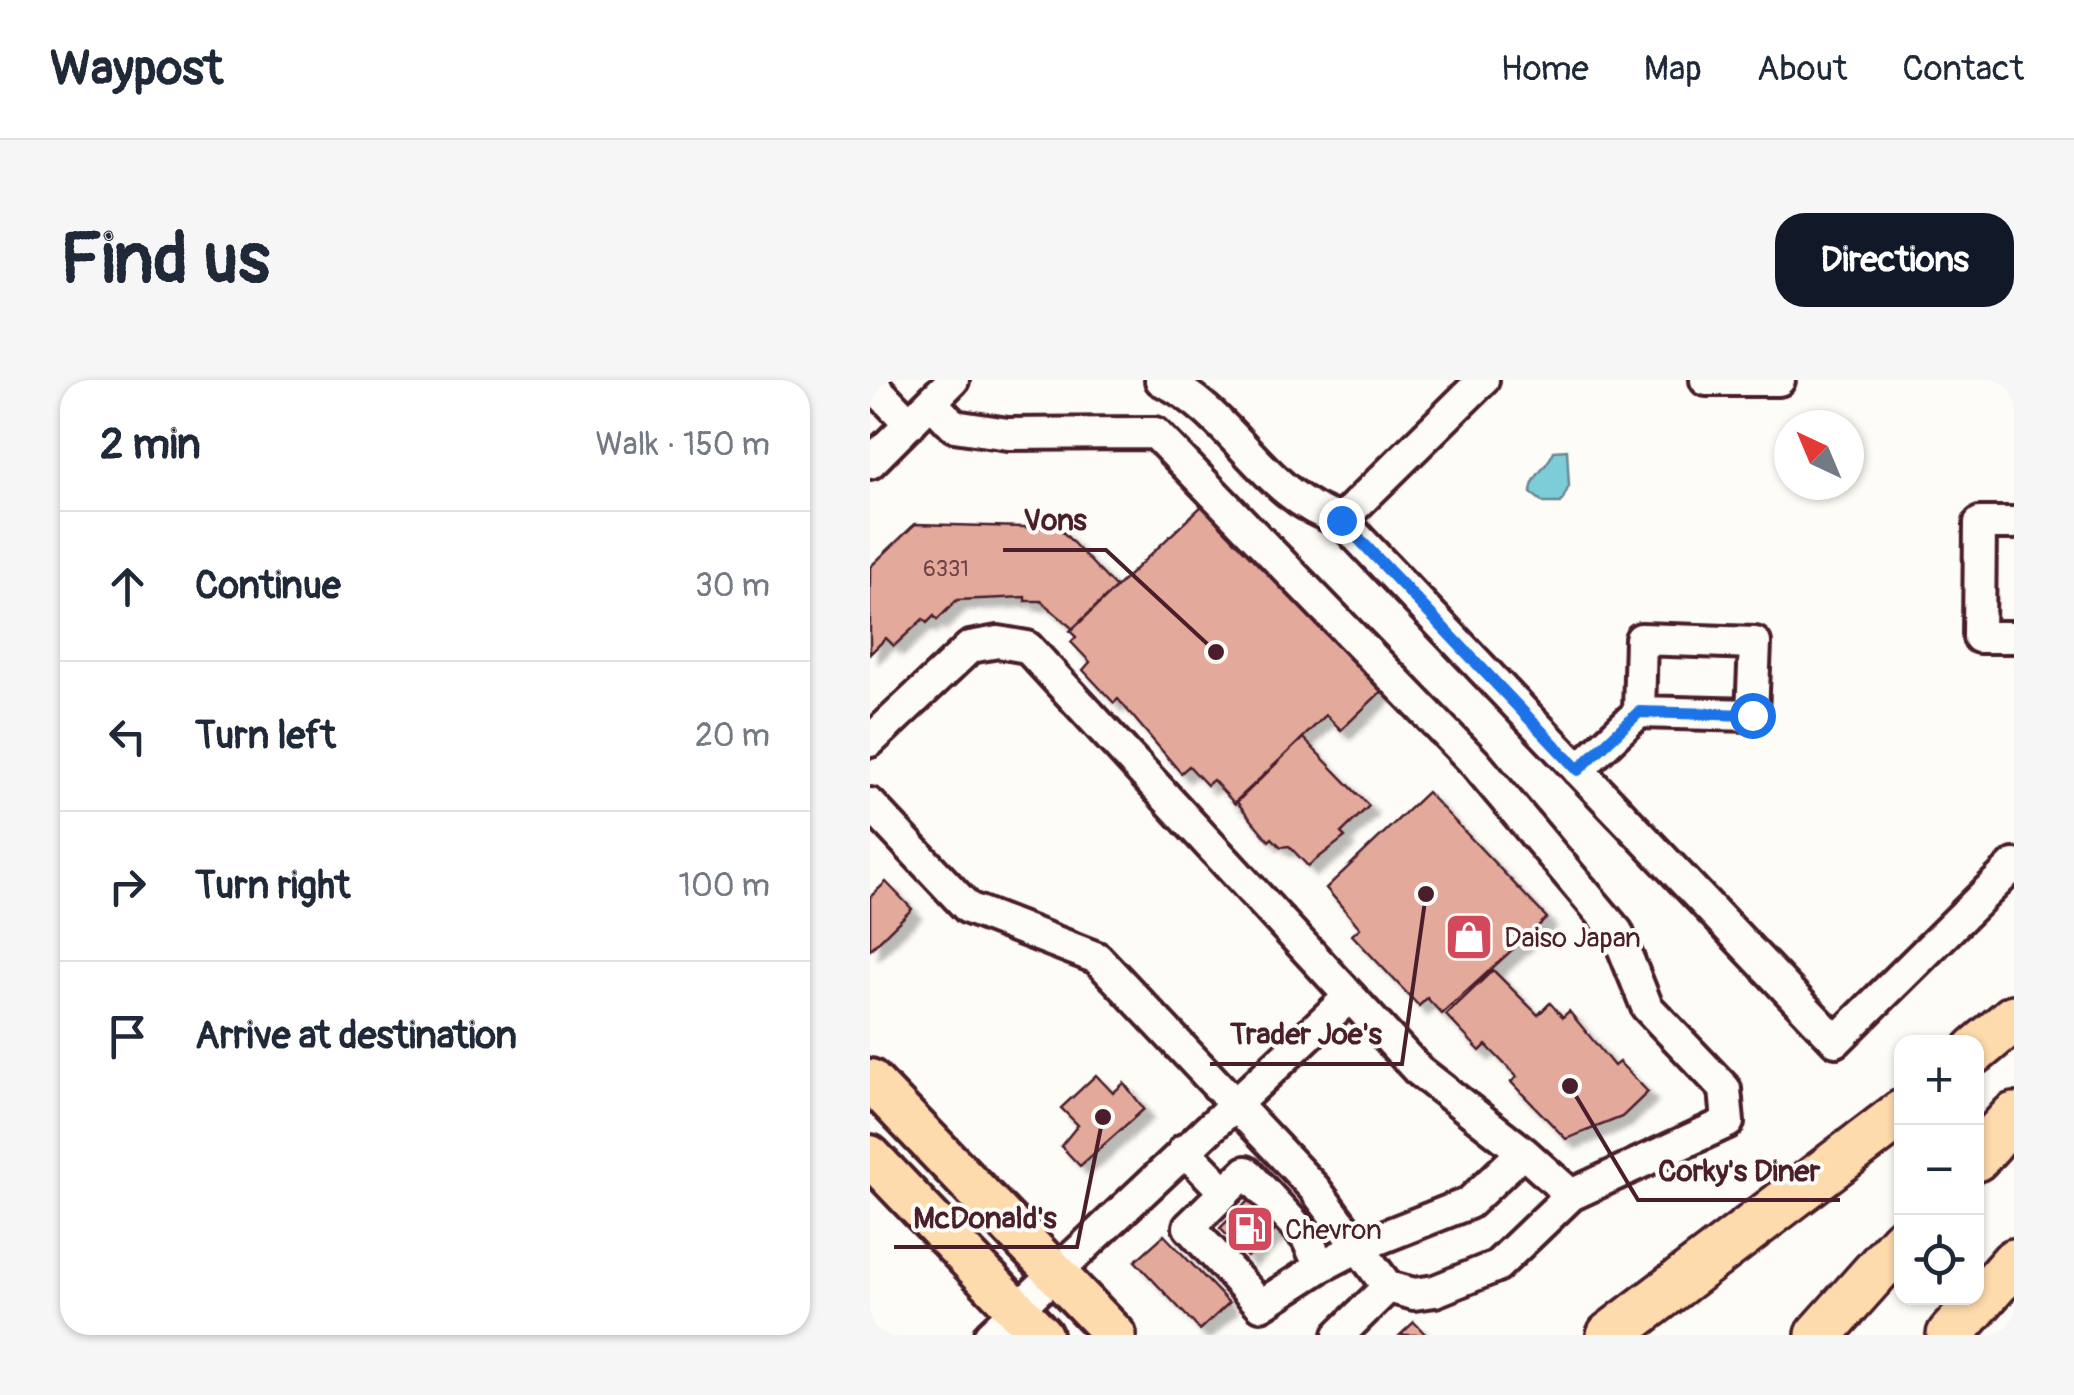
<!DOCTYPE html>
<html lang="en">
<head>
<meta charset="utf-8">
<style>
  body { margin:0; font-family:Pangolin,sans-serif; background:#f6f6f7; color:#1f2937 }
  .controls { position:absolute; right:30px; bottom:30px; display:grid; overflow:hidden; border-radius:20px; box-shadow:0 2px 8px #0004 }
  .controls button { width:90px; height:90px; display:grid; place-items:center; padding:0; border:0; border-bottom:2px solid #e0e1e3; background:#fff; color:#1f2937; font:50px sans-serif }
  .compass { position:absolute; left:904px; top:30px; width:90px; height:90px; border-radius:50%; background:#fff; box-shadow:0 2px 8px #0004; rotate:316deg }
  .stop { position:absolute; width:30px; height:30px; margin:-22px; border:8px solid #1a73e8; border-radius:50%; background:#fff }
  .stop.end { background:#1a73e8; border-color:#fff; box-shadow:0 2px 10px #0008 }
  .list { margin:0; padding:0; list-style:none }
  h2 { display:flex; justify-content:space-between; align-items:center; height:130px; margin:0; padding:0 40px; font-size:42px }
  h2 small { font-size:32px; font-weight:400; color:#747a83 }
  .list li { display:grid; grid-template-columns:65px 1fr auto; gap:30px; align-items:center; box-sizing:border-box; height:150px; padding:0 40px; border-top:2px solid #e0e1e3 }
  .list b { display:block; font-size:38px; white-space:nowrap }
  .list em { font-size:32px; font-style:normal; color:#747a83 }
  .icon { flex:none; width:55px; height:55px; fill:none; stroke:currentColor; stroke-width:2; stroke-linecap:round; stroke-linejoin:round }
  .map { position:relative; flex:none; width:1144px; height:955px; overflow:hidden; border-radius:30px }
  header { display:flex; align-items:center; gap:60px; box-sizing:border-box; height:140px; padding:0 50px; background:#fff; border-bottom:2px solid #e0e1e3 }
  header strong { font-size:48px }
  nav { display:flex; gap:55px; margin-inline-start:auto; font-size:35px }
  .intro { display:flex; align-items:center; justify-content:space-between; box-sizing:border-box; height:240px; padding:0 60px }
  h1 { margin:0; font-size:70px }
  .button { padding:25px 45px; border-radius:30px; background:#111827; color:#fff; font-size:35px; font-weight:700 }
  main { display:flex; gap:60px; padding:0 60px }
  aside { flex:1; background:#fff; border-radius:30px; box-shadow:0 2px 8px #0004 }
  .map>svg:first-child { display:block }
  .water { fill:#7dcdd8; stroke:#698793; stroke-width:2.5 }
  .building { fill:#e3aa9c; stroke:#4a1f2b; stroke-width:2.5; filter:url(#shadow) }
  .lines { fill:none; stroke-linecap:round; stroke-linejoin:round }
  .minor-casing { stroke:#4a1f2b; stroke-width:38 }
  .major-casing { stroke:#4a1f2b; stroke-width:48 }
  .highway-casing { stroke:#4a1f2b; stroke-width:52 }
  .minor { stroke:#fdfcf7; stroke-width:30 }
  .major { stroke:#fedbac; stroke-width:40 }
  .highway { stroke:#fedbac; stroke-width:45 }
  .route { stroke:#1a73e8; stroke-width:12 }
  .labels { text-anchor:middle; stroke-width:8; stroke-linejoin:round; paint-order:stroke }
  .number-label { font-size:22px; fill:#704247 }
  .poi-label { font-size:28px; fill:#4a1f2b; stroke:#fdfcf7; text-anchor:start }
  .leader { fill:none; stroke:#4a1f2b; stroke-width:4 }
  .callout-dot { fill:#4a1f2b; stroke:#fdfcf7; stroke-width:4 }
  .callout-label { font-size:30px; text-anchor:middle; font-weight:bold; fill:#4a1f2b; stroke:#fdfcf7; stroke-width:8; stroke-linejoin:round; paint-order:stroke }
</style>
</head>
<body>
<header>
<strong>Waypost</strong>
<nav><a>Home</a><a>Map</a><a>About</a><a>Contact</a></nav>
</header>
<div class="intro"><h1>Find us</h1><a class="button">Directions</a></div>
<main>
<aside>
<h2>2 min<small>Walk · 150 m</small></h2>
<ul class="list">
<li><svg class="icon" aria-label="ahead" viewBox="0 0 24 24"><path d="M12 20V5M6 11l6-6 6 6"/></svg><div><b>Continue</b></div><em>30 m</em></li>
<li><svg class="icon" aria-label="left" viewBox="0 0 24 24"><path d="M17 20v-9H6M10 6l-5 5 5 5"/></svg><div><b>Turn left</b></div><em>20 m</em></li>
<li><svg class="icon" aria-label="right" viewBox="0 0 24 24"><path d="M7 20v-9h11M14 6l5 5-5 5"/></svg><div><b>Turn right</b></div><em>100 m</em></li>
<li><svg class="icon" aria-label="arrive" viewBox="0 0 24 24"><path d="M6 21V4h12l-3 4 3 4H6"/></svg><div><b>Arrive at destination</b></div></li>
</ul>
</aside>
<div class="map">
<svg width="1144" height="955" viewBox="0 0 1144 955">
  <defs>
    <filter id="shadow"><feDropShadow dx="9" dy="9" stdDeviation="2.5" flood-color="#0004"/></filter>
  </defs>
  <rect width="100%" height="100%" fill="#fdfcf7"/>
  <filter id="ink" filterUnits="userSpaceOnUse"><feTurbulence type="fractalNoise" baseFrequency=".01" numOctaves="2"/><feDisplacementMap in="SourceGraphic" scale="20" xChannelSelector="R" yChannelSelector="G"/><feConvolveMatrix kernelMatrix="1 2 1 2 8 2 1 2 1" color-interpolation-filters="sRGB"/></filter>
  <g filter="url(#ink)">
    <path class="water" d="M697,70L699,106L691,123H674L661,113C661,96 678,87 684,71Z"/>
    <path class="building" d="M337,121L515,308L471,350L456,335L365,424L343,400L337,405L319,386L311,393L248,319L244,323L213,290L220,282L201,262L206,257L200,251Z
      M45,144L189,148L246,208L203,249L171,221H155V217L87,220L67,240L64,236L57,243L53,239L24,266L16,258L0,274V187Z
      M433,358L499,426L471,453L475,457L438,486L419,466L411,467L402,458L399,461L366,421Z
      M557,412L677,538L572,634L557,618L549,626L482,555L490,548L456,508Z
      M16,502L42,529L0,570V517Z
      M623,590L668,635L680,623L693,637L699,631L744,686L749,682L778,712L752,737L696,759L641,702L647,697L616,665L610,671L576,635Z
      M226,695L243,713L254,703L274,729L210,786L191,766L208,745L191,728Z
      M384,815L411,845L377,877L350,848Z
      M294,855L359,923L330,950L265,881Z
      M544,942L556,955H530Z"/>
    <g class="lines">
      <g class="minor-casing">
        <path id="minor" d="M291,0C364,33 393,117 471,140L966,661L1144,485
          M836,0H909
          M0,2L40,44
          M61,22L84,46L138,54L285,53L605,383L747,552L777,627L855,709L858,742L701,815L653,772L599,823L490,866L450,887L437,858L376,792L355,812L314,770
          M0,83L83,0
          M471,140L613,0
          M1144,143H1110L1109,257H1144
          M771,259L885,263L882,335L769,332Z
          M0,361L100,267L128,262L157,267L548,690L653,772
          M708,390L769,332
          M0,424L98,528L227,578L444,808L518,907L544,914L565,911L627,886L701,815
          M355,812L319,847L391,925L450,887
          M120,955L479,617
          M469,955L518,907"/>
      </g>
      <g class="major-casing">
        <path id="major" d="M0,700L245,955
          M0,776L171,955"/>
      </g>
      <g class="highway-casing">
        <path id="highway" d="M1106,670L1144,638
          M1106,778L1144,736
          M740,955L1032,733
          M949,955L1032,862
          M1080,955L1144,882"/>
      </g>
      <use href="#minor" class="minor"/>
      <use href="#major" class="major"/>
      <use href="#highway" class="highway"/>
    </g>
  </g>
  <g class="lines" filter="url(#ink)">
    <path class="route" d="M471,140L708,390L769,332L882,335"/>
  </g>
  <defs>
    <g id="shop-square" transform="scale(2.5)"><rect x="-9" y="-9" width="18" height="18" rx="4" fill="#d1495b" stroke="#fdfcf7"/><path d="M-5-2.5h2.3a2.7 3.5 0 0 1 5.4 0H5L5.5 6h-11ZM-1.5-2.5h3a1.5 2.3 0 0 0-3 0Z" fill="#fff"/></g>
    <g id="fuel-square" transform="scale(2.5)"><rect x="-9" y="-9" width="18" height="18" rx="4" fill="#d1495b" stroke="#fdfcf7"/><path d="M-5.5-6h7V0h2V4h1.3V-2.5L3-4.5l.8-.8L6-3V5H2.5V1h-1V6h-7ZM-4.2-4.7v3.2H.2V-4.7Z" fill="#fff"/></g>
  </defs>
  <g fill-rule="evenodd">
    <use href="#shop-square" x="599" y="557"/>
    <use href="#fuel-square" x="380" y="849"/>
  </g>
  <g class="labels">
    <g class="number-label">
      <text x="76" y="196">6331</text>
    </g>
    <g class="poi-label">
      <text x="634" y="567">Daiso Japan</text>
      <text x="415" y="859">Chevron</text>
    </g>
  </g>
  <path class="leader" d="M346 272L236 170H133M556 514L532 684H340M700 706L768 820H970M233 737L207 867H24"/>
  <g class="callout-dot">
    <circle cx="346" cy="272" r="10"/>
    <circle cx="556" cy="514" r="10"/>
    <circle cx="700" cy="706" r="10"/>
    <circle cx="233" cy="737" r="10"/>
  </g>
  <g class="callout-label">
    <text x="185" y="150">Vons</text>
    <text x="436" y="664">Trader Joe's</text>
    <text x="869" y="801">Corky's Diner</text>
    <text x="115" y="848">McDonald's</text>
  </g>
</svg>
<div class="controls">
<button>+</button>
<button>−</button>
<button><svg class="icon" aria-label="locate" viewBox="0 0 24 24"><circle cx="12" cy="12" r="6"/><path d="M12 2v4M12 18v4M2 12h4M18 12h4"/></svg></button>
</div>
<svg class="compass" viewBox="-18 -18 36 36"><path d="M0-13l5 13h-10z" fill="#e53935"/><path d="M0 13l5-13h-10z" fill="#747a83"/></svg>
<div class="stop" style="left:882px;top:335px"></div>
<div class="stop end" style="left:471px;top:140px"></div>
</div>
</main>
</body>
</html>
